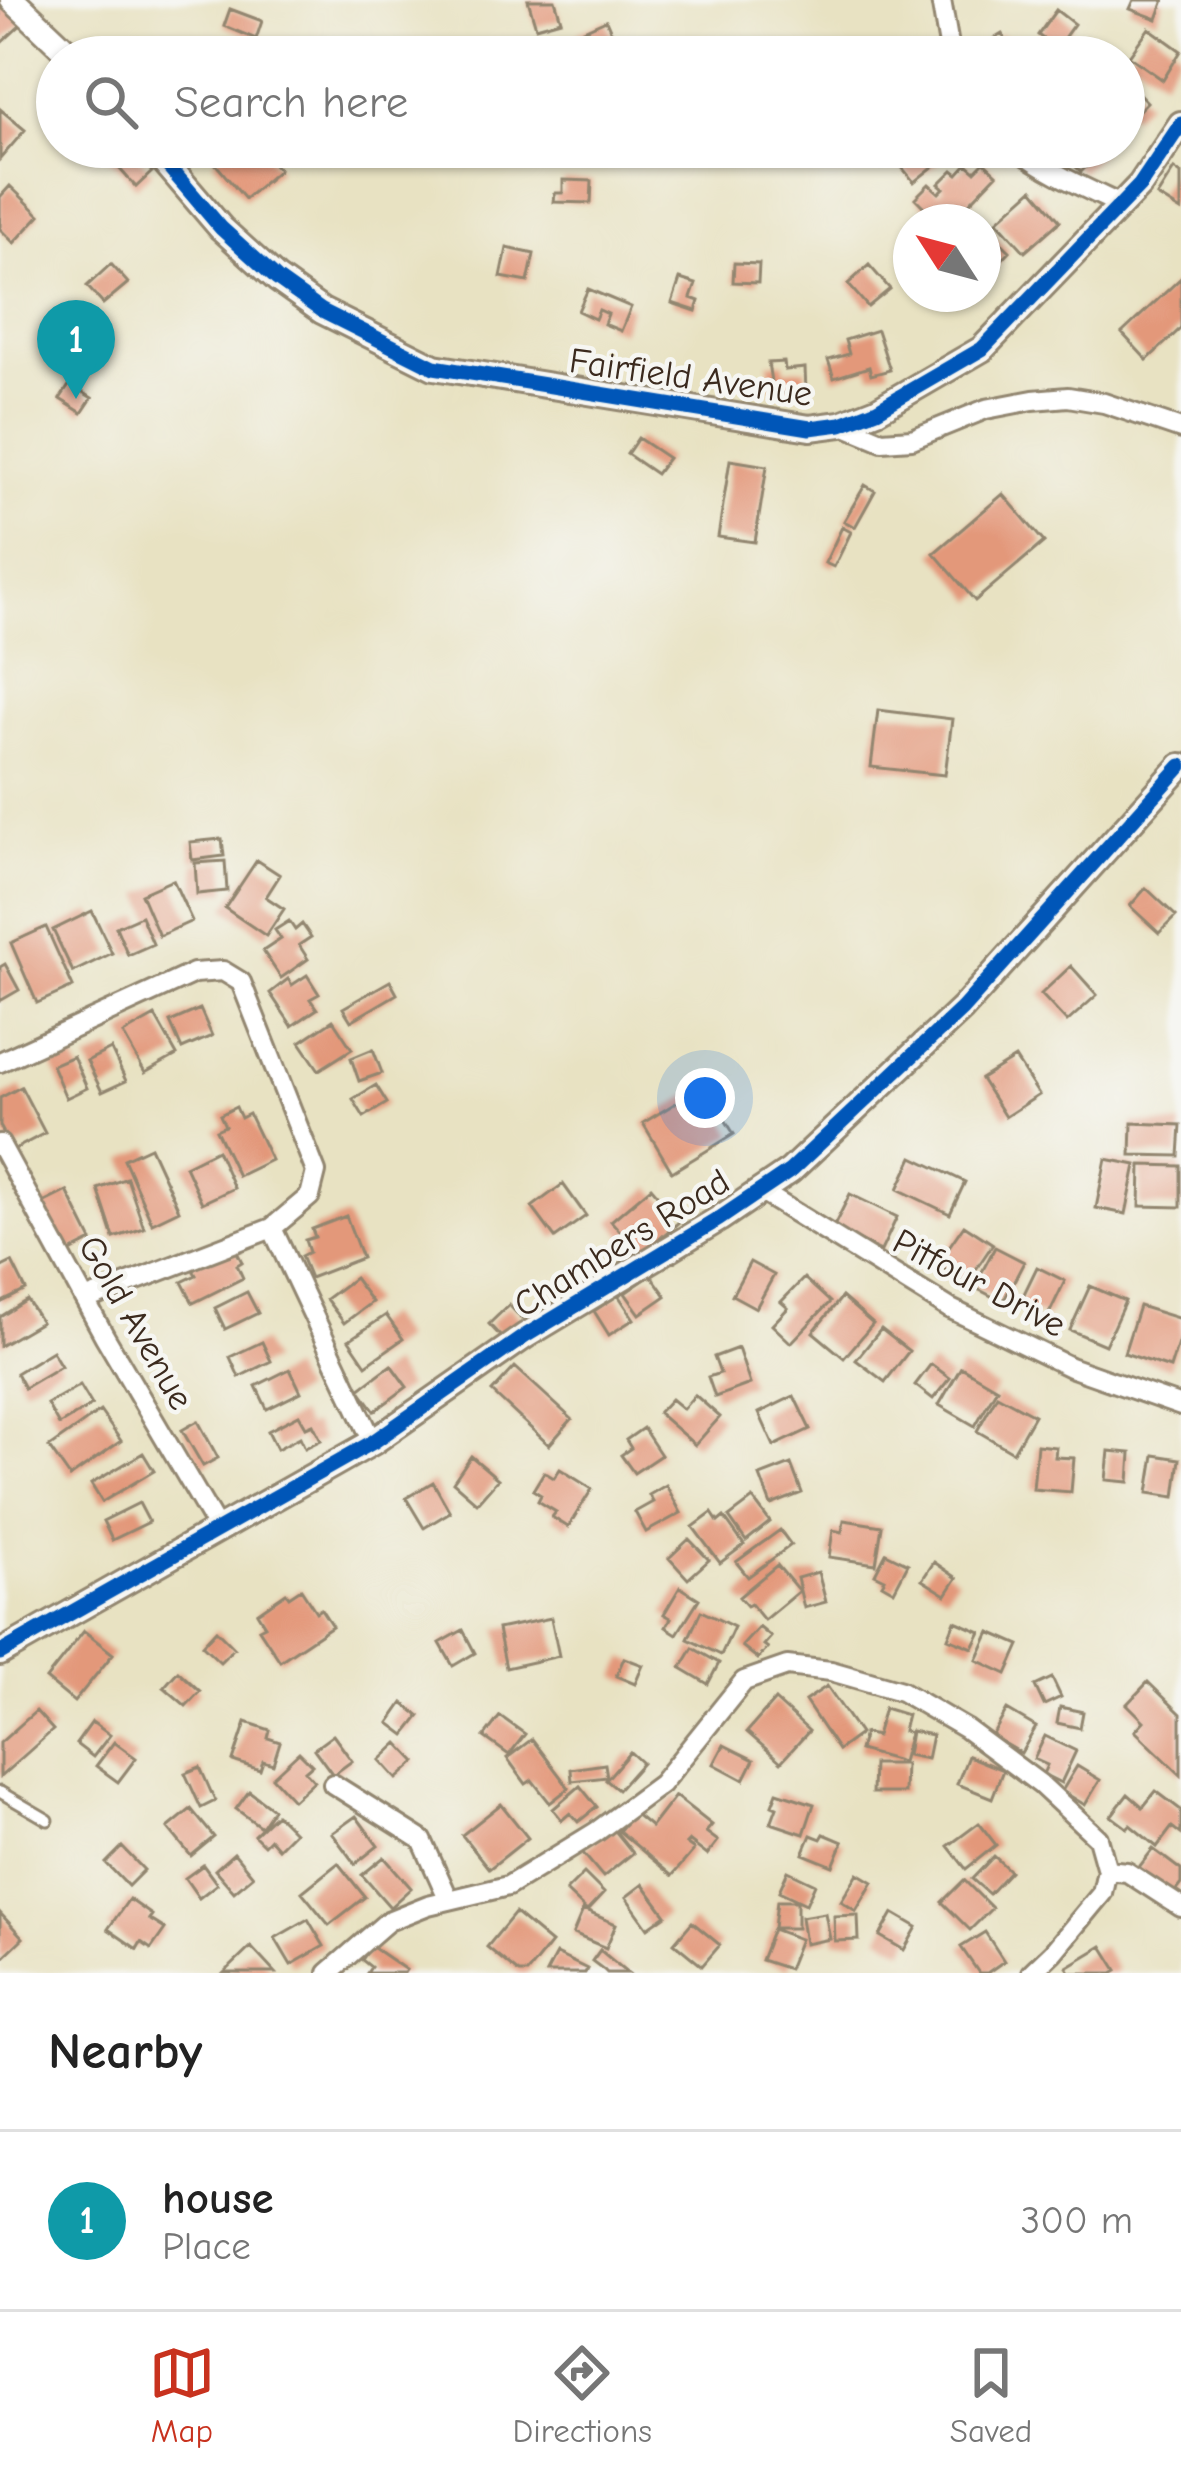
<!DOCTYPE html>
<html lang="en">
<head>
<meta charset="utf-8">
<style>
  body { margin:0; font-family:"Comic Neue",sans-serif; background:#f2f2f2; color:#222 }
  .compass { position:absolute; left:893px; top:204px; width:108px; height:108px; border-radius:50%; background:#fff; box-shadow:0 3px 9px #0004; rotate:306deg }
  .you { position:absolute; left:705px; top:1098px; width:42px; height:42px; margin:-30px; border:9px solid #fff; border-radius:50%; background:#1a73e8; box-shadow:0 0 0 18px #1a73e833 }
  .badge { display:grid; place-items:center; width:78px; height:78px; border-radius:50%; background:#c8321e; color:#fff; font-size:39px; font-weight:700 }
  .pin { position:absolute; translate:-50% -99px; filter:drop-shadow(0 3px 6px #0008) }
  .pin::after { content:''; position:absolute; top:63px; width:42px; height:36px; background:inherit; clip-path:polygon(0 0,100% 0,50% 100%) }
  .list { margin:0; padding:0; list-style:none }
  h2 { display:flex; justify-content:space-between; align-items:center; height:156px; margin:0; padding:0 48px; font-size:51px }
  h2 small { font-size:39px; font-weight:400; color:#767676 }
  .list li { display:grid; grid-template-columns:78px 1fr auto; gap:36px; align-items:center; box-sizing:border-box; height:180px; padding:0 48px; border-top:3px solid #e0e0e0 }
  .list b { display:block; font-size:45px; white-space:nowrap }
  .list p { margin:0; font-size:39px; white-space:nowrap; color:#767676 }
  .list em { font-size:39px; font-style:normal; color:#767676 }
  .icon { flex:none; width:66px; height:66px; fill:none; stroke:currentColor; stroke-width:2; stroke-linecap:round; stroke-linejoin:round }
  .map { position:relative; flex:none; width:1181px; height:1973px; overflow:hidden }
  .search { position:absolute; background:#fff; box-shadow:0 3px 9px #0004; left:36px; right:36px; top:36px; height:132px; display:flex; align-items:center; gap:30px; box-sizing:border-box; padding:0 42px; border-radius:66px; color:#767676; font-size:45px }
  .sheet { height:336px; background:#fff }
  nav { display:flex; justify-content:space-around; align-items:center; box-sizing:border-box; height:168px; border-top:3px solid #e0e0e0; background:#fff; font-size:33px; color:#767676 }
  nav a { display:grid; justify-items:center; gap:6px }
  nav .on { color:#c8321e }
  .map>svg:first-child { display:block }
  .building { fill:#e3987a }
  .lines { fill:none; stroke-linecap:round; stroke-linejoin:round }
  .service-casing { stroke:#928670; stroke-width:15 }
  .minor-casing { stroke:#928670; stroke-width:24 }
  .tertiary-casing { stroke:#928670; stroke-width:30 }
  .service { stroke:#fff; stroke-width:9 }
  .minor { stroke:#fff; stroke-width:18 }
  .tertiary { stroke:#fff; stroke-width:24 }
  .cycleway-casing { stroke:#f6f6f2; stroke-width:22 }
  .cycleway { stroke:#0057b8; stroke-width:15 }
  .labels { text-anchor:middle; stroke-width:9; stroke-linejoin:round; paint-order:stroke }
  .street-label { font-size:36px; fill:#3b2a1e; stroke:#f6f6f2 }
</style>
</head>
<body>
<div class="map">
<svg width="1181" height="1973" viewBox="0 0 1181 1973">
  <rect width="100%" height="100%" fill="#f6f6f2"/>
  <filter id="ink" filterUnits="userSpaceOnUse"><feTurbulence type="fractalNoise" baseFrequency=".00833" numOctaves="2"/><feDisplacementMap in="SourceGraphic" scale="24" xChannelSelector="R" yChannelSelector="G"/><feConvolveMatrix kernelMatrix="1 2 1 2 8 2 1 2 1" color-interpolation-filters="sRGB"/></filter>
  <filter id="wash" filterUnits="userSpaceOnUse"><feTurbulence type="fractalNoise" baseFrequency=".004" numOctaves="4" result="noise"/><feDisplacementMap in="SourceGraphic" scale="48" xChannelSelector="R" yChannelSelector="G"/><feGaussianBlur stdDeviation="2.7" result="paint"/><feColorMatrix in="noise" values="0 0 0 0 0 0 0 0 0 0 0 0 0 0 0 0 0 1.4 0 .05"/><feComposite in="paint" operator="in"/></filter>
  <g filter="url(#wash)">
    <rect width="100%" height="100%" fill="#e8e2c2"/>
    <g id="blocks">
      <path class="building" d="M0,0H5L24,22L0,44Z
        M528,0H555L561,20L536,27Z
        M1134,0H1164L1157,19L1130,9Z
        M230,9L262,21L256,39L224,26Z
        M1056,10L1074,24L1056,49L1038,35Z
        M606,20L614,39L585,52L577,33Z
        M1149,28L1181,51L1163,80L1129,56Z
        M1002,34L1015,57H996L987,43Z
        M1124,78L1147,102L1133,116L1124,107Z
        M0,109L25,130L0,159Z
        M100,147H129L152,172L136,187Z
        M229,147H259L279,170L245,199L213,161Z
        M909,147H927L939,162L914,182L895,159Z
        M1078,147H1100L1103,150L1081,172L1067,158Z
        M984,162L997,174L951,222H939L915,198L929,184L939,193L944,188L939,184L953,170L958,174L967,164L975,171Z
        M1174,169L1181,174V211L1157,196Z
        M563,180L592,181L591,203L554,202L555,193H563Z
        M10,186L40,215L14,243L0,229V197Z
        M1033,189L1060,221L1025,252L997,221Z
        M989,231L1010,251L993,269L983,260V238Z
        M507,248L534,254L528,282L501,277Z
        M734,263L759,264L758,283L733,282Z
        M111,264L128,283L103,304L87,286Z
        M869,265L890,289L868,307L848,284Z
        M1181,278V328L1147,360L1122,333Z
        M680,279L696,284L691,298L699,301L696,311L672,303Z
        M588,289L631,307L621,331L604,324L608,314L599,310L595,319L578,311Z
        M877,330L890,370L871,375L869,367L834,378L828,360L849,354L845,340Z
        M784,362L785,370L805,368L806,392L773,394L768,363Z
        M70,384L92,398L82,413L60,399Z
        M638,438L668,458L656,474L627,454Z
        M730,460L767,466L755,542L718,537Z
        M865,485L875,491L855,527L844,521Z
        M1003,494L1044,542L975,601L934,553Z
        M842,527L851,532L834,567L825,563Z
        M878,710L952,719L945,775L871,767Z
        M222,839L224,856L192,860L190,842Z
        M257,860L280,875L266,897L284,909L266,936L225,908Z
        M225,861L227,891L197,894L195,863Z
        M173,880L192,921L159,936L141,894Z
        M1146,888L1176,916L1159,933L1130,906Z
        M92,911L112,953L73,972L53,930Z
        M141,916L153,944L128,955L116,927Z
        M289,921L295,930L302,924L311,937L299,945L308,959L281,978L263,951L281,939L275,930Z
        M46,927L73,987L37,1003L11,943Z
        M5,964L19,990L0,1001V967Z
        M1071,966L1097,995L1067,1022L1041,994Z
        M307,975L319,994L310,999L317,1009L292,1026L270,993L288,979L292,985Z
        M390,981L397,994L351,1021L343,1008Z
        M200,1009L212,1036L182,1049L170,1022Z
        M155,1016L177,1055L145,1073L123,1034Z
        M333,1020L352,1049L319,1070L300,1042Z
        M111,1049L126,1081L102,1092L87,1061Z
        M373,1049L382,1073L359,1081L351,1058Z
        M73,1056L87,1088L66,1098L52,1065Z
        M1015,1058L1039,1095L1005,1117L981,1079Z
        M376,1085L387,1103L364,1117L353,1099Z
        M704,1086L734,1134L672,1172L643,1123Z
        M21,1087L45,1133L13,1150L0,1126V1098Z
        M236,1107L241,1118L249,1114L271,1160L238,1176L216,1130L225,1126L220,1115Z
        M1132,1123L1181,1125L1179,1156L1131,1155Z
        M150,1147L179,1210L152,1223L124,1159Z
        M217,1150L234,1188L202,1203L185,1166Z
        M913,1157L965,1182L950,1214L898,1189Z
        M1106,1159L1136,1165L1126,1214L1096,1208Z
        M1141,1165L1181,1166V1207L1140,1206Z
        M127,1178L144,1228L114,1238L98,1189Z
        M563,1184L586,1216L555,1238L532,1207Z
        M651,1187L680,1221L641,1255L611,1221Z
        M67,1191L92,1241L62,1256L37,1206Z
        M850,1194L897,1217L881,1251L833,1228Z
        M346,1216L362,1258L310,1278L301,1256L309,1252L305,1240L315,1237L312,1229Z
        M964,1225L993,1244L966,1284L937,1264Z
        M995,1247L1024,1262L1003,1302L974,1287Z
        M223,1248L227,1255L236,1250L242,1262L237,1265L243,1278L193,1303L182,1282L196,1275L190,1264Z
        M12,1262L26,1290L0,1303V1268Z
        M750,1262L774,1275L756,1308L732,1295Z
        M1037,1267L1065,1281L1047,1318L1019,1304Z
        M651,1275L666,1296L640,1314L625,1293Z
        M354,1278L372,1302L344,1323L326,1299Z
        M804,1278L830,1302L791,1343L772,1325L788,1308L781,1302Z
        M1090,1286L1125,1301L1105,1345L1070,1330Z
        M247,1292L258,1313L225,1329L215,1308Z
        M618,1295L634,1319L609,1335L594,1311Z
        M842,1297L873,1324L844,1358L813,1332Z
        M27,1300L41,1322L0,1346V1317Z
        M509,1305L524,1321L504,1340L489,1324Z
        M1139,1306L1181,1319V1334L1170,1368L1124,1353Z
        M386,1315L403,1339L366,1365L349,1340Z
        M881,1329L909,1351L885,1382L856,1360Z
        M262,1342L271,1361L239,1377L230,1357Z
        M738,1348L750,1384L715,1397L708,1377L720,1373L714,1357Z
        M52,1351L61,1366L24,1388L16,1373Z
        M931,1364L950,1378L933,1399L915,1385Z
        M391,1365L407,1387L375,1411L359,1389Z
        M515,1367L572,1419L549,1445L492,1392Z
        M961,1367L997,1388L975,1426L939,1405Z
        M290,1369L301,1392L267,1409L256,1386Z
        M80,1385L92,1405L59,1425L47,1404Z
        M695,1395L720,1417L695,1445L658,1413L671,1399L683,1409Z
        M997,1395L1034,1415L1013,1452L977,1431Z
        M794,1396L810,1429L774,1446L759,1413Z
        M100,1411L121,1441L70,1477L49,1447Z
        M299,1415L306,1427L313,1424L321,1440L305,1448L300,1437L277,1449L268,1431Z
        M198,1421L218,1458L203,1466L182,1430Z
        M643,1428L661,1455L634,1473L621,1455L631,1448L626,1440Z
        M1037,1445L1056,1447L1055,1457L1074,1458L1071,1492L1033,1489Z
        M1109,1451L1131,1453L1129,1482L1106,1480Z
        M143,1453L154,1471L102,1502L91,1484Z
        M1154,1455L1180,1459L1175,1497L1148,1493Z
        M471,1456L498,1479L477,1503L453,1482Z
        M791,1464L802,1493L771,1505L760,1476Z
        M560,1469L592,1489L568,1527L552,1517L556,1512L538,1501L541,1495L533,1490L544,1472L554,1478Z
        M433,1482L450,1512L424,1528L406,1498Z
        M666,1485L681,1513L646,1532L635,1512L653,1502L649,1495Z
        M753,1499L770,1522L746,1541L729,1517Z
        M139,1503L149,1522L112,1540L103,1521Z
        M712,1513L718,1522L724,1517L744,1545L720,1563L693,1527Z
        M844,1520L882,1526L876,1564L829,1557L833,1530L842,1532Z
        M780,1530L791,1545L748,1577L736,1562Z
        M689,1539L709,1560L688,1579L669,1558Z
        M886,1553L908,1564L894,1591L882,1584L885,1579L875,1574Z
        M934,1562L957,1578L946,1595L922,1580Z
        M777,1565L799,1591L764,1620L751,1604L747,1606L739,1597Z
        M818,1572L826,1602L804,1608L797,1578Z
        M680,1587L699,1599L677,1634L666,1627L671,1618L664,1614Z
        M301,1589L316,1612L321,1609L332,1626L280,1661L259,1629L265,1626L257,1613L286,1593L289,1597Z
        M701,1611L734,1627L721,1655L688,1639Z
        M551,1618L559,1656L506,1668L498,1629Z
        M955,1621L981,1632L973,1648L948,1638Z
        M759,1627L771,1637L764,1645L768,1648L758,1659L742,1646Z
        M216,1630L234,1648L220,1662L202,1645Z
        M463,1630L475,1653L453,1666L440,1643Z
        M84,1631L113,1654L74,1702L46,1679Z
        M990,1632L1020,1645L1007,1674L977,1660Z
        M693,1648L719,1663L708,1684L681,1668Z
        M624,1658L643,1665L635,1684L616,1676Z
        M178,1671L200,1691L186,1706L164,1687Z
        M1052,1678L1061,1697L1044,1705L1035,1686Z
        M1148,1682L1181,1714V1775L1135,1731L1144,1721L1127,1704Z
        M827,1686L860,1734L838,1750L805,1701Z
        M775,1700L809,1731L781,1762L747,1732Z
        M403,1703L420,1716L405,1735L389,1723Z
        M1060,1707L1083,1712L1080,1728L1057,1723Z
        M884,1708L907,1715L903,1731L910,1733L902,1762L859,1750L864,1733L876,1736Z
        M1007,1710L1036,1727L1021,1753L992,1736Z
        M36,1711L53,1730L0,1777V1743Z
        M500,1716L525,1734L509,1755L484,1737Z
        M92,1722L110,1735L93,1757L76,1744Z
        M246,1722L270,1730L268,1738L280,1742L273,1764L263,1761L260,1770L233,1761Z
        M911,1731L932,1735L927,1759L907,1755Z
        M333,1735L352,1761L333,1775L314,1749Z
        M1045,1736L1076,1751L1061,1783L1043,1774L1047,1765L1034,1759Z
        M532,1739L569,1788L550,1803L532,1780L526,1784L507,1758Z
        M114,1742L136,1758L118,1782L96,1766Z
        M398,1743L416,1762L397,1779L380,1760Z
        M724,1745L754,1760L744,1780L714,1764Z
        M299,1752L312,1765L305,1771L314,1781L293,1800L272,1777Z
        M630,1752L642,1763L618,1790L606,1780Z
        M968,1756L1003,1770L992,1798L957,1784Z
        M605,1764L607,1777L572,1781L571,1769Z
        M873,1764H905L904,1793H872Z
        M1077,1766L1100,1780L1085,1805L1062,1791Z
        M200,1767L215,1801L201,1808L185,1773Z
        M580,1786L597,1807L578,1822L570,1813L562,1820L553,1809Z
        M249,1791L273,1809L261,1827L236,1809Z
        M1156,1791L1181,1810V1834L1172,1827L1157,1847L1130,1825L1127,1828L1111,1816L1128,1794L1143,1807Z
        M777,1792L814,1804L804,1834L771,1823L777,1807L772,1805Z
        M675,1796L712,1825L706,1832L718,1841L707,1855L689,1841L686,1844L694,1850L672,1876L619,1831L634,1813L651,1827Z
        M501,1804L528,1838L489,1869L462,1835Z
        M191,1809L214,1837L191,1856L168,1828Z
        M276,1814L294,1832L278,1848L270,1839L264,1845L254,1835Z
        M356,1816L378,1846L355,1864L332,1833Z
        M979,1823L996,1845L966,1869L948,1846Z
        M612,1827L633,1853L603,1877L582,1852Z
        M824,1834L843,1842L833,1866L803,1854L811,1835L821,1839Z
        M122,1847L144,1870L128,1886L106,1863Z
        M1153,1849L1181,1870V1884L1171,1897L1136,1871Z
        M234,1853L253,1876L234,1892L215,1870Z
        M994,1856L1010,1871L989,1894L972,1879Z
        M384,1857L411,1888L390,1907L362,1875Z
        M338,1863L365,1897L329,1925L302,1892Z
        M203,1865L217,1884L199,1898L185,1878Z
        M788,1871L815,1884L806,1904L779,1891Z
        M584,1873L604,1893L587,1911L566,1891Z
        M858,1873L873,1882L856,1911L841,1901Z
        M964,1880L992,1908L970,1930L942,1902Z
        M643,1884L666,1915L648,1928L626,1897Z
        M129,1899L152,1915L149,1919L165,1929L151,1949L141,1942L137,1949L108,1929Z
        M777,1901H797V1928H774Z
        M583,1910L616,1924L606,1948L573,1934Z
        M0,1913L23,1938L0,1960Z
        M515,1913L551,1943L527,1973H519L487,1947Z
        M825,1913L830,1939L805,1944L801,1917Z
        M893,1913L917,1927L904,1950L880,1936Z
        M858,1915L859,1940L835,1941L834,1916Z
        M308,1919L324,1946L291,1965L275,1938Z
        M692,1922L720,1945L702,1966L674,1943Z
        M773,1929L800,1939L788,1969L761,1960Z
        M985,1932L1004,1961L987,1973H979L961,1947Z
        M371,1946L406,1970L404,1973H367L371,1967L362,1960Z
        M1102,1946L1117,1970L1112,1973H1071L1067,1967Z
        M251,1947L275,1973H224Z
        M600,1950L612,1960L628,1973H607L604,1970L592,1961Z
        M556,1954L587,1969L585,1973H546Z"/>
    </g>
  </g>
  <g filter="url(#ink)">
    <use href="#blocks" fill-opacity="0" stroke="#928670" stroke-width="3"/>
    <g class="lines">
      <g class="service-casing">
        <path id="service" d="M0,1792L48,1820"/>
      </g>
      <g class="minor-casing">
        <path id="minor" d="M941,0L951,57
          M1015,147C1047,172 1085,188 1121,205
          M841,424L882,441L912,439L986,409L1033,400L1068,397L1104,403L1181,429
          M0,1062L194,973L223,971L241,982L316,1172L310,1196L272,1228L85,1300
          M0,1144L105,1337L219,1531
          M760,1191L949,1308L1070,1367L1181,1406
          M272,1228L373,1442
          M333,1784L422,1840L449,1900
          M1107,1870L1127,1872L1181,1907
          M328,1973L388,1921L428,1905L508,1886L596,1832L661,1784L744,1681L787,1666L831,1671L901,1691L966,1729L1040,1784L1098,1838L1107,1870L1102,1893L1053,1952L1031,1973"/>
      </g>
      <g class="tertiary-casing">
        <path id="tertiary" d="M13,0L73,57
          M152,147L221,228L277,279L322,311L434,367L810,428L841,424L877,410L982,349L1140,185L1181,124
          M0,1653L373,1442L525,1336L719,1219L790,1171L962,1009L1181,766"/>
      </g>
      <use href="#service" class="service"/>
      <use href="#minor" class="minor"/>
      <use href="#tertiary" class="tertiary"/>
      <g class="cycleway-casing">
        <path id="cycleway" d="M152,147L221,228L277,279L322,311L434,367L810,428L841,424L877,410L982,349L1140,185L1181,124
          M0,1653L373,1442L525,1336L719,1219L790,1171L962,1009L1181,766"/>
      </g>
      <use href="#cycleway" class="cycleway"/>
    </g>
  </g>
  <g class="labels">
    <g class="street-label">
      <text transform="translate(691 376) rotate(8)" y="13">Fairfield Avenue</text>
      <text transform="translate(621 1242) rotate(-32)" y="13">Chambers Road</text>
      <text transform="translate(980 1282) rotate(28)" y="13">Pitfour Drive</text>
      <text transform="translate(137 1322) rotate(60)" y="13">Gold Avenue</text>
    </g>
  </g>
</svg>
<svg class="compass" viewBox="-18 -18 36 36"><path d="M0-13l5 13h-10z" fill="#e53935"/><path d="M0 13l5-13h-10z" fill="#767676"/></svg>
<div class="you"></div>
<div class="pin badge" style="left:76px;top:399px;background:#0f9aa8">1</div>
<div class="search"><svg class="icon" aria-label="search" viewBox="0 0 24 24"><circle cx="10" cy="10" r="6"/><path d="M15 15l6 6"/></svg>Search here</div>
</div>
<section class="sheet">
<h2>Nearby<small></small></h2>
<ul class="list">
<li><span class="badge" style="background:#0f9aa8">1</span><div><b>house</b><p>Place</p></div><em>300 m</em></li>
</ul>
</section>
<nav>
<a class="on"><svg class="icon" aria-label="map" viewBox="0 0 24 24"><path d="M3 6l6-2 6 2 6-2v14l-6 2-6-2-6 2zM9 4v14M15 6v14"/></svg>Map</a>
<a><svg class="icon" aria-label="directions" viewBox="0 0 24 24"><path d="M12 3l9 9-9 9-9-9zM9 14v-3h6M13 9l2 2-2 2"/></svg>Directions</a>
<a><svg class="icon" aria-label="saved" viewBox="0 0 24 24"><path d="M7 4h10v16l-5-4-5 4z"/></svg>Saved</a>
</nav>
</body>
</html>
